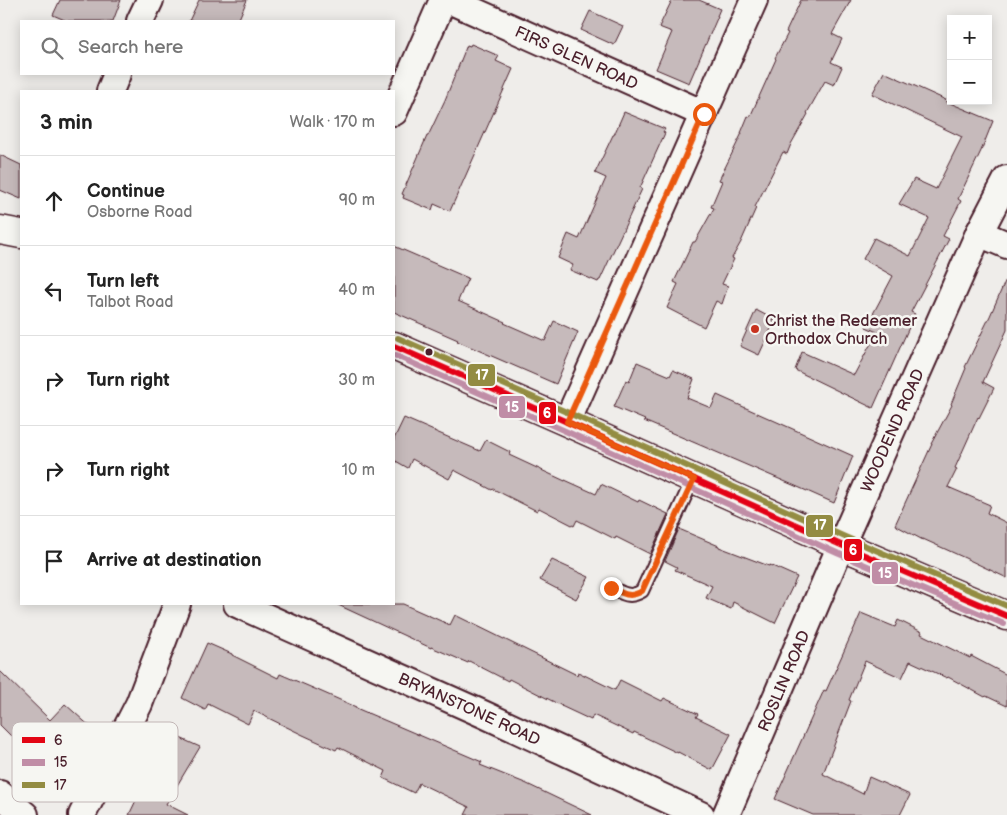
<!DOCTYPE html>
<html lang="en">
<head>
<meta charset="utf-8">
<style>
  body { margin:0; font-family:"Balsamiq Sans",sans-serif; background:#f6f6f6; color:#222 }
  .controls { position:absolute; right:15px; top:15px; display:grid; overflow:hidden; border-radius:0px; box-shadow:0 2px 12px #0003 }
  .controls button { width:45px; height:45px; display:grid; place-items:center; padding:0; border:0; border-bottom:1px solid #e0e0e0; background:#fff; color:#222; font:25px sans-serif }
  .stop { position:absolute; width:15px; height:15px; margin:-11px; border:4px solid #ea580c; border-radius:50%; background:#fff }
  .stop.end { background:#ea580c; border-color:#fff; box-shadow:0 1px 5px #0008 }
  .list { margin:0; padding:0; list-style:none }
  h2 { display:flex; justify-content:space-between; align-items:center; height:65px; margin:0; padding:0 20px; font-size:21px }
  h2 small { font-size:16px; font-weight:400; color:#767676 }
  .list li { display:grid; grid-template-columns:32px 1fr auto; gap:15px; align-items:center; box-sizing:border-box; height:90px; padding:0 20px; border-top:1px solid #e0e0e0 }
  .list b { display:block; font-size:19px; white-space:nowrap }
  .list p { margin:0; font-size:16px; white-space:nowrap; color:#767676 }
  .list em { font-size:16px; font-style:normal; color:#767676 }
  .icon { flex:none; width:28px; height:28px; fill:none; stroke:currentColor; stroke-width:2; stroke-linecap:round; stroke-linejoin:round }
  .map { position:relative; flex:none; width:1007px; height:815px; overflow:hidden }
  .search { position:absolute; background:#fff; box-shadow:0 2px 12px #0003; left:20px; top:20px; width:375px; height:55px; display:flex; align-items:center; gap:12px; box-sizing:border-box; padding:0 18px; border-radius:0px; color:#767676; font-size:19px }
  .panel { position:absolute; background:#fff; box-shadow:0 2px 12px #0003; left:20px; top:90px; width:375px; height:515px; border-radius:0px }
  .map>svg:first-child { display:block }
  .building { fill:#c6babb; stroke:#4a1f2b }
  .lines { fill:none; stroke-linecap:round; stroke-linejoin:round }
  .service-casing { stroke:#4a1f2b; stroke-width:16 }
  .minor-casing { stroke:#4a1f2b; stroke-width:30 }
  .primary-casing { stroke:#4a1f2b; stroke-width:31 }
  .service { stroke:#f6f6f2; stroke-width:12 }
  .minor { stroke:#f6f6f2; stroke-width:26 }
  .primary { stroke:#f6f6f2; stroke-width:28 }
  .bus-1-casing { stroke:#f6f6f2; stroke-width:10 }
  .bus-2-casing { stroke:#f6f6f2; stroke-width:10 }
  .bus-3-casing { stroke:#f6f6f2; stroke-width:10 }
  .bus-1 { stroke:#e30513; stroke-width:6 }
  .bus-2 { stroke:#c08da6; stroke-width:6 }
  .bus-3 { stroke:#938c42; stroke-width:6 }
  .route { stroke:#ea580c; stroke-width:6 }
  .poi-dot { fill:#c8321e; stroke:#f6f6f2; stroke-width:2 }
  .bus-dot { fill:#4a1f2b; stroke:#f6f6f2; stroke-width:2 }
  .labels { text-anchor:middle; stroke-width:5; stroke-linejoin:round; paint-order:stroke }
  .street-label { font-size:16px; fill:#4a1f2b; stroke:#f6f6f2 }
  .poi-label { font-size:16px; fill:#4a1f2b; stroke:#f6f6f2; text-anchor:start }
  .key { fill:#f6f6f2; stroke:#c2b6b6; stroke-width:1 }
  .key-label { font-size:14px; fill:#4a1f2b }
  .line-badge { stroke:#f6f6f2; stroke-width:2 }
  .badge-label { font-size:14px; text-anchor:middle; font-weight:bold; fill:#fff }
</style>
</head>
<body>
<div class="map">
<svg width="1007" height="815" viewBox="0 0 1007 815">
  <rect width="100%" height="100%" fill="#efedea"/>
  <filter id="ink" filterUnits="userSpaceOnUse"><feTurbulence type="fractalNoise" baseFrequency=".02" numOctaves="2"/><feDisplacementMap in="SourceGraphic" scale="10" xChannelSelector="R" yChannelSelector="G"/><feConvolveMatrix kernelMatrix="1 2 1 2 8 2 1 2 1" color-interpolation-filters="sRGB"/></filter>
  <g filter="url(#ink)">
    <path class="building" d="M60,0H121L113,21H67L53,15Z
      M199,0H247L238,21H189Z
      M672,0H699L720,9L717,16H718L689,83L656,69L672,32L659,27Z
      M801,0H851L832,34L842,39L831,62L842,67L834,85L825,81L807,113L808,114L791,144L787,154L783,152L755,207L756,208L741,242L732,258L734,259L722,284L728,286L722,304L716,301L704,327L667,308L678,284L674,282L693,242H695L714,208L711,207L722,181L719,180L742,133H741L748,116L750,117L776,59L775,58L788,33L786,32Z
      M590,11L623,26L614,45L581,30Z
      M471,44L499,56L496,61L513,69L450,211L434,204L432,210L403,198L404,195L402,194L427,136H428L445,100L467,45L470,46Z
      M884,72L946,100L945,101L993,121L981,151L958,199L961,201L943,236L949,239L911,312L915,314L873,408L795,370L802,352L854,375L877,332L866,327L893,276L863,259L874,238L910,256L929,218L899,204L914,179L936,189L962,137L872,94Z
      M624,112L665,129L663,132L665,133L640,188L642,189L600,280H599L598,282L570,270L573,265L558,258L568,234L579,239L606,178L595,173L613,135H614Z
      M0,155L21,165V199L0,190Z
      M394,246L468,278L458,301L505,322L504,323L545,341L554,321L578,332L556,384L457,341L458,340L394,312Z
      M1007,277V330L983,382L994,388L979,418L978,417L955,468L957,469L948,487L990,505L987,513L1007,523V578L965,558L923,539V540L895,525L932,444H931L952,405L951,404L966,368L965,367L990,316Z
      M756,310L775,320L759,355L740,346Z
      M637,362L670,376L673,370L694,379L687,398L711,408L717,395L853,456L834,503L807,491L644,421L645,420L614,407L626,380L629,382Z
      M404,418L480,451L486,440L510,452L509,455L565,481V480L596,494L601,484L638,502L639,500L668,514L650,554L616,537L615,539L577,520L574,526L539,508L537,511L493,489L492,490L454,470L449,479L412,459L408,468L394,460V439Z
      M679,529L719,546V547L769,566L770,565L797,577L775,623L733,602L731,609L706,598L712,586L675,570L677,567L665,561Z
      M552,560L589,577L576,599L540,580Z
      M336,604H403L450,625L455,615L577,675L578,672L615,690L620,680L662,701L664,698L698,714L696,717L731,734L712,770L678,752V753L634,732L633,734L593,715L591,720L561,706H562L509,679L508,681L469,661L468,663L431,647V648Z
      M861,613L895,627L898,620L922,632L921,634L970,658L971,656L1007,675V706L986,696L985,697L948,677L947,678L910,661L902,678L865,661L849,700L851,701L823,774L863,794L869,777L910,795L900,815H813L775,799L824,690L826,691Z
      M207,643L232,654V655L278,678L280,674L315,689L356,707V708L482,762L480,765L525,783L592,815H465L469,807L419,783L414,793L383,778L386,771L338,747L336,750L303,735L254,711L248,724L208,704L205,710L182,698Z
      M0,671L50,720L65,704L94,730L58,774L13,734L11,736L0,725Z
      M180,738L200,747L166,804L188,815H129L140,792L148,796Z"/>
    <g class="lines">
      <g class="service-casing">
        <path id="service" d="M611,588C623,593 629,599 642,591L693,479"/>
      </g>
      <g class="minor-casing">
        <g id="minor">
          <path id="s1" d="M449,0L704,114"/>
          <path d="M140,21L150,0"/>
          <path d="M110,91L117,74"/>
          <path d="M394,112L443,0"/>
          <path d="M979,233L1007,245"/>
          <path d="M567,422L754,0"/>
          <path id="s2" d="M237,604L483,714L701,815"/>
          <path d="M0,794L25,815"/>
          <path d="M82,815L139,704L177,604"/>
          <path id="s3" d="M726,815L841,545L979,233L1007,179"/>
        </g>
      </g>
      <g class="primary-casing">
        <path id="primary" d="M0,230L21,234
          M394,346L567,422L841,545L1007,616"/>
      </g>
      <use href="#service" class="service"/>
      <use href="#minor" class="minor"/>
      <use href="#primary" class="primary"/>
      <g class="bus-1-casing">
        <path id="bus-1" d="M394,346L567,422L841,545L1007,616"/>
      </g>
      <g class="bus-2-casing">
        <path id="bus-2" d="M394,355L563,430L837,553L1004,624"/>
      </g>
      <g class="bus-3-casing">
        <path id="bus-3" d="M398,338L571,414L845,537L1007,606"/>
      </g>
      <use href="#bus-1" class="bus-1"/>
      <use href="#bus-2" class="bus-2"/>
      <use href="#bus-3" class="bus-3"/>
    </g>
  </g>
  <g class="lines" filter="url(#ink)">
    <path class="route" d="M611,588C623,593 629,599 642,591L694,479L567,422L704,114"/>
  </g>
  <circle class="poi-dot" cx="755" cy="329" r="5"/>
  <circle class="bus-dot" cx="429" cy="352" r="4.5"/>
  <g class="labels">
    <g class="street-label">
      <text dy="6" stroke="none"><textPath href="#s1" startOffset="140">FIRS GLEN ROAD</textPath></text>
      <text dy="6" stroke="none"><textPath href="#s3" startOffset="419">WOODEND ROAD</textPath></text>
      <text dy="6" stroke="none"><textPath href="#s3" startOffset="146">ROSLIN ROAD</textPath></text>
      <text dy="6" stroke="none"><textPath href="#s2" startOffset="255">BRYANSTONE ROAD</textPath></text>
    </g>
    <g class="poi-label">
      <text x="765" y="326">Christ the Redeemer<tspan x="765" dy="18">Orthodox Church</tspan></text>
    </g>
  </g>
  <rect x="12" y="722" width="166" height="80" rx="8" class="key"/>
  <rect x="22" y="737" width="23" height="6" fill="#e30513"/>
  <rect x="22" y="759" width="23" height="7" fill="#c08da6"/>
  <rect x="22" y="782" width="23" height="6" fill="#938c42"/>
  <g class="key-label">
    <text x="54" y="745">6</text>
    <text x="54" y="767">15</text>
    <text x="54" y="790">17</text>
  </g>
  <g class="line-badge">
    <rect x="467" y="363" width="29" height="24" rx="5" fill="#938c42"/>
    <rect x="498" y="395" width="28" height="24" rx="5" fill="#c08da6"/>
    <rect x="538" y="401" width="19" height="24" rx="5" fill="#e30513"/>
    <rect x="805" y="514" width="29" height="24" rx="5" fill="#938c42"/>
    <rect x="843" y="538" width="20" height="24" rx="5" fill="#e30513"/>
    <rect x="871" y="561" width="28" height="24" rx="5" fill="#c08da6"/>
  </g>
  <g class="badge-label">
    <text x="482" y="380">17</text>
    <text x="512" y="412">15</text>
    <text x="547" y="418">6</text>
    <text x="820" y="530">17</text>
    <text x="853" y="555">6</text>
    <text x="885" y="578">15</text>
  </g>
</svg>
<div class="controls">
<button>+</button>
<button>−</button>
</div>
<div class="stop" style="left:704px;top:114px"></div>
<div class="stop end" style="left:611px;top:588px"></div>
<div class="search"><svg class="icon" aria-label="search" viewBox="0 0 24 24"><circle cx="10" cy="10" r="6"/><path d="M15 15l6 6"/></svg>Search here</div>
<section class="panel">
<h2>3 min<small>Walk · 170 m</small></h2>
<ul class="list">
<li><svg class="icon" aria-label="ahead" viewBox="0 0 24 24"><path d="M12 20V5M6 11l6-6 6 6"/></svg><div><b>Continue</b><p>Osborne Road</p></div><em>90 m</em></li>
<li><svg class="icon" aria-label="left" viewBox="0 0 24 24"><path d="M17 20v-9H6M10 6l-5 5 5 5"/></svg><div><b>Turn left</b><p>Talbot Road</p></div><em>40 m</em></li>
<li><svg class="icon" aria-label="right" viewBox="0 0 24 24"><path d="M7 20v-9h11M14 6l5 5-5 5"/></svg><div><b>Turn right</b></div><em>30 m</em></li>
<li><svg class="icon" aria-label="right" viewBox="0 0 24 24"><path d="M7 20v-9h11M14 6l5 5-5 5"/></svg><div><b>Turn right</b></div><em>10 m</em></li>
<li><svg class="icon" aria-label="arrive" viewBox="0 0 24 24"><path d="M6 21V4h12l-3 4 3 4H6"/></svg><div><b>Arrive at destination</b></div></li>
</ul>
</section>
</div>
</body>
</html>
